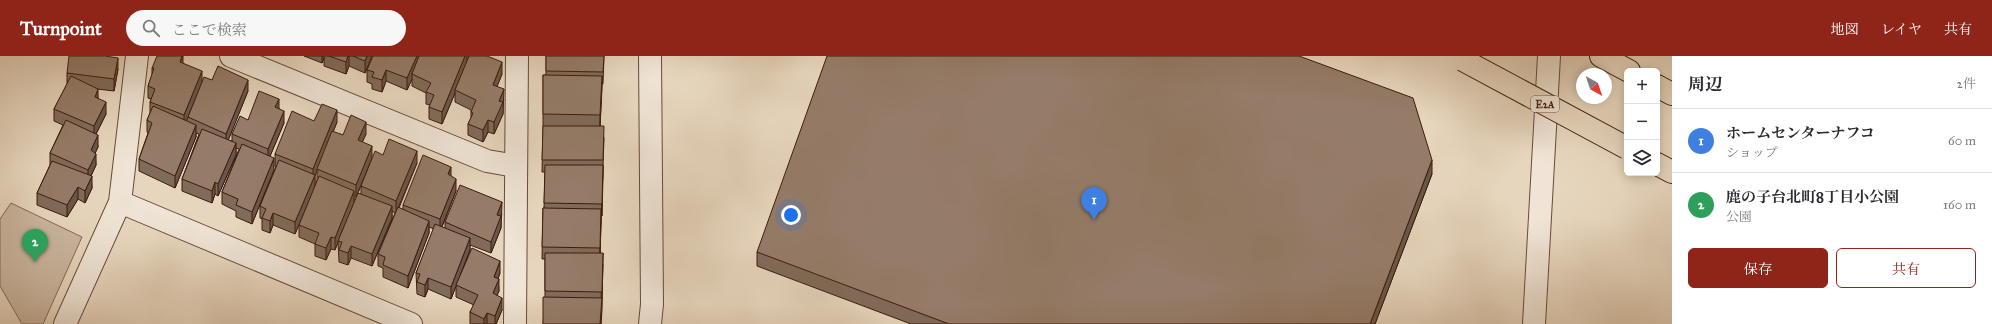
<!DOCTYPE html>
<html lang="ja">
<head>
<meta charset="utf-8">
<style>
  body { margin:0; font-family:"IM FELL Great Primer","Noto Serif JP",serif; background:#f7f7f7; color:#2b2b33 }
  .controls { position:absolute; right:12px; top:12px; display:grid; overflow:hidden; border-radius:6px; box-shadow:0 2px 10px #0003 }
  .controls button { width:36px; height:36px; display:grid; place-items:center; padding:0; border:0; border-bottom:1px solid #e1e1e2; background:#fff; color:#2b2b33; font:20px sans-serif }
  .compass { position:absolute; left:1576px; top:12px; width:36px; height:36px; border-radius:50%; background:#fff; box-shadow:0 2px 10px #0003; rotate:140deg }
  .you { position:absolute; left:791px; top:159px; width:14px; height:14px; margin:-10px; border:3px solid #fff; border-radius:50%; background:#1a73e8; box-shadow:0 0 0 6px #1a73e833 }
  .badge { display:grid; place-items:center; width:26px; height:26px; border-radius:50%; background:#8f2418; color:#fff; font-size:13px; font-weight:700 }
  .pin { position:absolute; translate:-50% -33px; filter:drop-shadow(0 1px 2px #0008) }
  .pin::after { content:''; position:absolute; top:21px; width:14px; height:12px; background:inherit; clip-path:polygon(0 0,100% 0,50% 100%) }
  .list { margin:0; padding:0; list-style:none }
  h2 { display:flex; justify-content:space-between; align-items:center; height:52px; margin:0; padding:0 16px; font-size:17px }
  h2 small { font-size:13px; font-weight:400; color:#7c7c81 }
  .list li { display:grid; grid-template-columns:26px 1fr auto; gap:12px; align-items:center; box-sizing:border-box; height:64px; padding:0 16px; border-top:1px solid #e1e1e2 }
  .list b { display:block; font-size:15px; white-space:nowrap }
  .list p { margin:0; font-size:13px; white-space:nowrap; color:#7c7c81 }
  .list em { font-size:13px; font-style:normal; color:#7c7c81 }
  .actions { display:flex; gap:8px; padding:12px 16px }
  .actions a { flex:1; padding:9px 0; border:1px solid #8f2418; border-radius:6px; text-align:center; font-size:14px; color:#8f2418 }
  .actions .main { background:#8f2418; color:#fff }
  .icon { flex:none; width:22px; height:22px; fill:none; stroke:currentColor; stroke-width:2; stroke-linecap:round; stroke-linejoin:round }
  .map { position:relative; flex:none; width:1672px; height:268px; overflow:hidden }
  header { display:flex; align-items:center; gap:24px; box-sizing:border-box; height:56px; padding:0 20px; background:#8f2418; color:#fff }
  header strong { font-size:19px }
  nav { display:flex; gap:22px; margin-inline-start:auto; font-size:14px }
  .search { width:280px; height:36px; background:#f7f7f7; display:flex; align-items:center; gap:10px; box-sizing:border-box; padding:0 14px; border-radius:22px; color:#7c7c81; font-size:15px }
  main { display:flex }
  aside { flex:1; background:#fff }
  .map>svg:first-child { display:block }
  .green { fill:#cab6a0; stroke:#846856 }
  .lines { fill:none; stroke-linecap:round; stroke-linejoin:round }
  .minor-casing { stroke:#684a39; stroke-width:24 }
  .highway-casing { stroke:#3d1b0d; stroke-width:24 }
  .minor { stroke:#efe4d5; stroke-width:22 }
  .highway { stroke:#e7d6be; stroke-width:22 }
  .highway-bridge-casing { stroke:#3d1b0d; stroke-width:24; stroke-linecap:butt }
  .highway-bridge { stroke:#e7d6be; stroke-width:22 }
  .wall { fill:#806b5a; stroke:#3d1b0d; fill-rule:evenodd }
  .shaded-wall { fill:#68574a; stroke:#3d1b0d }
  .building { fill:#957c69; stroke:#3d1b0d }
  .labels { text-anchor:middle; stroke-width:3; stroke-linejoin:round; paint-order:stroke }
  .shield { fill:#efe4d5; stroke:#725749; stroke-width:1 }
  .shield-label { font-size:10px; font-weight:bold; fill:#3d1b0d }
</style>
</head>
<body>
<header>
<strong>Turnpoint</strong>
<div class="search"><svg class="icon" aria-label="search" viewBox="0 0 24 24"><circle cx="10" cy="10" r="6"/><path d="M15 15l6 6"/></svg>ここで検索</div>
<nav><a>地図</a><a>レイヤ</a><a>共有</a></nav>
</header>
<main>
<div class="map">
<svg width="1672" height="268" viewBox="0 0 1672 268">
  <rect width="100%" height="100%" fill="#e7d6be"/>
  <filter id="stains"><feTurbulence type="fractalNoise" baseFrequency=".005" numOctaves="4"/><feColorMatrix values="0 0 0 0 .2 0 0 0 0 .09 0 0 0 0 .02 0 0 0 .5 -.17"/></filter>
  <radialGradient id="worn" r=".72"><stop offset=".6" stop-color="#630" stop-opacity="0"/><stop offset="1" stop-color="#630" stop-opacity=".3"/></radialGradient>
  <path class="green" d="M11,147L82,181L43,268H22L0,230V163Z"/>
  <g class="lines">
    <g class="minor-casing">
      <path id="minor" d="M231,0L487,105L516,110
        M120,146L411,268
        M65,268L120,146L137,0
        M515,268L517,0
        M650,268L652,248L650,0
        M1534,268L1549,0"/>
    </g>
    <g class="highway-casing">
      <path id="highway" d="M1601,0L1629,15
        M1657,30L1672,38
        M1657,108L1672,116"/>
    </g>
    <use href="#minor" class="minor"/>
    <use href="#highway" class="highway"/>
    <g class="highway-bridge-casing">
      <path id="highway-bridge" d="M1463,4L1627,92"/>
    </g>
    <use href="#highway-bridge" class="highway-bridge"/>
  </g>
  <path class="wall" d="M304,0H372L365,17L349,10L346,18L324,10V2L322,7Z
    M467,0V4L469,0H468H487L502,18L497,30L504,45L503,46V58L494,78L488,76L483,86L468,79V68L471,62V54L455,46V37L442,68L429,63V51L430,49L426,48V37L412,30V23L407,34L386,25L382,36L372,33V28L367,26V14Z
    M546,0H604L603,28H602L600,70L604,82L600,197L603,209L601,268H543L545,241V203H542L543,152H544L545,116H542L543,70V19H546Z
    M183,7L202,25L212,24L248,35L228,84L232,85V78L248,64L279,52L284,67L270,100L274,114L252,168L236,161V155L222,148V136L239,93L236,92V99L218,140L215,138L212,147L182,135V123L199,78L196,77V81L175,132L139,115V103L148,77L147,76V64L150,57V46L151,43L148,42V30L152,19V12Z
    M118,13L114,35L97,33L98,42L106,58L96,78L98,91L95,97L96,109L91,120L92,132L85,147L78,143L67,161L37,149V137L50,109V97L63,69L54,65V53L67,28V17Z
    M314,65L337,66L333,76L343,79L366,78L362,86L372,102L358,137L361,138V130L383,99L417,107L399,152L403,154V149L451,120L456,135L442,171L445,172V166L502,158L501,161V172L491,197L470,189V194L451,243L428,233L425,241L417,238L416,217L434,173L429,171V177L408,232L383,221V212L378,210V198L395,157L392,155V162L372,210L351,202L348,209L339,206L338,186L335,194L331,193L326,204L315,200V188L299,181V169L311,141L295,178L273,169L270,177L262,174V163L260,162V150L276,111L275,110V98ZM317,114V124L315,131V120Z
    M1432,118L1375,268H911L757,210V196Z
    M500,217L498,223L499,235L497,239L502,254L496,268H470V256L474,249L456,241V229Z"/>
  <path class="shaded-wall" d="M183,0V11L180,6Z
    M322,0H324V2L322,7Z
    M348,0H349V10L346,18V6Z
    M367,0H372L365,17V5Z
    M417,0H422L412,18V23L407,34V22Z
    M465,0H467V6L455,34V37L442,68V56Z
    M118,2V13L114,35V23Z
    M502,6V18L493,41V29Z
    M386,14V25L382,36V24Z
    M202,15V27L184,71V59Z
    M602,20V32L600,71V59Z
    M248,24V35L226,90V78Z
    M98,33V45L95,41Z
    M504,33L503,58L494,78V66L499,45Z
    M279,43V55L275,51Z
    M106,46V58L94,82V70Z
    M337,54V66L318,113H317V114L315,120V131L295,178V166L313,124V113Z
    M284,55V67L268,105V93Z
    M488,64V76L483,86V74Z
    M366,66V78L358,96V84Z
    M196,69V81L175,132V120Z
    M98,79V91L91,106V94Z
    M236,87V99L218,140V128Z
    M372,90V102L356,141V129Z
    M417,95V107L396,157V145Z
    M96,98V109L88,126V114Z
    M274,102V114L252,168V156Z
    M1432,104V118L1375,268H1370Z
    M603,109V121L602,160V148Z
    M451,111V123L448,118Z
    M92,120V132L85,147V135Z
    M456,123V135L440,175V163Z
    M215,126V138L212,147V135Z
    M78,131V143L67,161V149Z
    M354,135V147L338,185V186L335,194V182Z
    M502,146L501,172L491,197V186L497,159Z
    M392,150V162L372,210V198Z
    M601,153V165L600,204V192Z
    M273,157V169L270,177V165Z
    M429,165V177L408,232V220Z
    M331,181V193L326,204V192Z
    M470,182V194L451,243V231Z
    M351,190V202L348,209V197Z
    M603,197L602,254L601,268H600Z
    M500,205V217L494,233V221Z
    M428,222V233L425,241V229Z
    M499,223V235L493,249V237Z
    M502,242V254L496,268H495V260Z
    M487,257V268H484V263Z"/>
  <path class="building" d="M69,0H105L118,2L114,23L67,17Z
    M157,0H182L180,6L202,15L184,59L150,46L155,33L148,30L154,12H152Z
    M329,0H348L346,6Z
    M353,0H367L365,5Z
    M373,0H417L407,22L386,14L382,24L372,21L374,16L367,14Z
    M419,0H465L442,56L429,51L434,39L426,36L431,27L412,18Z
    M469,0H487L502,6L493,29L504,33L499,45L503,46L494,66L488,64L483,74L468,68L473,57L471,56L476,44L455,34Z
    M546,0H604L603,16L546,15Z
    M827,0H1299L1413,42L1432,104L1370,268H949L757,196Z
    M218,10L248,24L226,78L188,61L204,21L212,24Z
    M543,19L602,20L600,59L543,58Z
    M71,20L98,33L95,41L106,46L94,70L54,53Z
    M259,35L279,43L275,51L284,55L268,93L232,78L240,60L248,64Z
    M322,48L337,54L313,113L275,98L292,55L314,65Z
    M153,50L196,69L175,120L139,103L152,67L147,64Z
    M351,59L366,66L358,84L372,90L356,129L317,113L332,75L343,79Z
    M66,64L98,79L91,94L96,98L88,114L50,97Z
    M543,70H604L603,104H542Z
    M202,73L236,87L218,128L215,126L212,135L182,123Z
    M389,83L417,95L396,145L361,130L375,95L383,99Z
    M242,88L274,102L252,156L236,149L238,143L222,136Z
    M423,99L451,111L448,118L456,123L440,163L403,149Z
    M279,104L315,119L295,166L273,157L270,165L262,162L266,153L260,150Z
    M52,105L92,120L85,135L78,131L67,149L37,137Z
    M545,109H603L602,148L544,147Z
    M319,120L354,135L335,182L331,181L326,192L315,188L319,177L299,169Z
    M460,129L502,146L497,159L501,160L491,186L445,166Z
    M358,137L392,150L372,198L351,190L348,197L339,194L342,186L338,185Z
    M398,151L429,165L408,220L383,209L385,201L378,198Z
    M543,152L601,153L600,192L542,191Z
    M435,168L470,182L451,231L428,222L425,229L417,226L420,218L416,217Z
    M472,192L500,205L494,221L499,223L493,237L502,242L495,260L487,257L484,263L470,256L478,239L456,229Z
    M545,197H603L602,236L545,235Z
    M543,241L602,242L600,268H543Z"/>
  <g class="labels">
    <rect class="shield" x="1531" y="40" width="28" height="16" rx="3"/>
    <g class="shield-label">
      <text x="1545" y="52">E2A</text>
    </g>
  </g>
  <rect width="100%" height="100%" filter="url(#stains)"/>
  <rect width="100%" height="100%" fill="url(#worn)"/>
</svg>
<div class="controls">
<button>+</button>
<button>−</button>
<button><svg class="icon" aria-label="layers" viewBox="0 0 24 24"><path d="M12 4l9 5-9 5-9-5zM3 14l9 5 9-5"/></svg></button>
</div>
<svg class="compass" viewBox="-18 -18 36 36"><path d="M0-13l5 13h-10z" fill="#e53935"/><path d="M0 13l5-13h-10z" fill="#7c7c81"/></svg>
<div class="you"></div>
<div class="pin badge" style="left:1094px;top:164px;background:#3f7fe0">1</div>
<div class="pin badge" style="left:35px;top:206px;background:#2e9e5b">2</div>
</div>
<aside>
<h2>周辺<small>2件</small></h2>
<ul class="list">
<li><span class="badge" style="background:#3f7fe0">1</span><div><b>ホームセンターナフコ</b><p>ショップ</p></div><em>60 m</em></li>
<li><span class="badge" style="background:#2e9e5b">2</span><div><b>鹿の子台北町8丁目小公園</b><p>公園</p></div><em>160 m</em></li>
</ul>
<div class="actions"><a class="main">保存</a><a>共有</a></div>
</aside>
</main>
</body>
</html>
